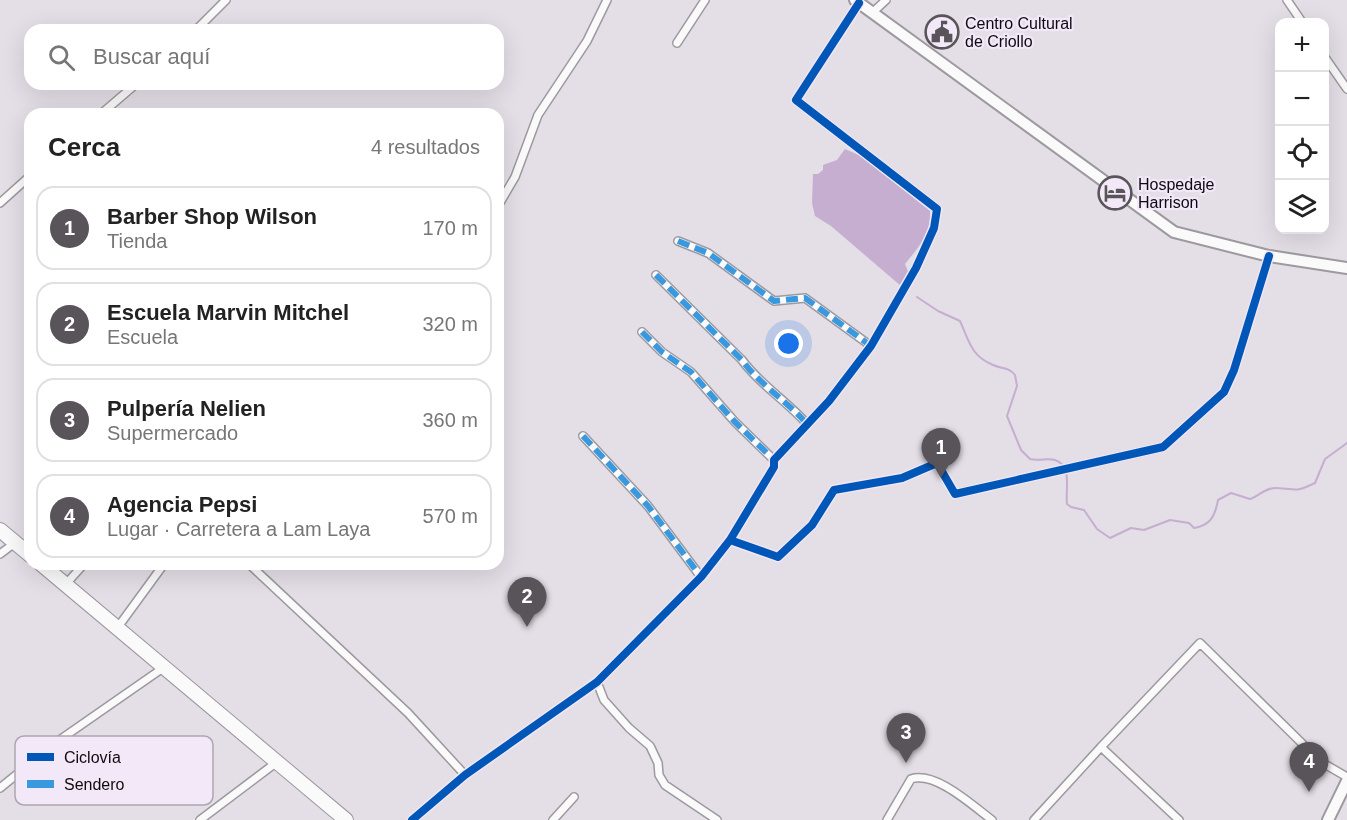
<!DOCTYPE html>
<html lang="es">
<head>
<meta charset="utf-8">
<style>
  body { margin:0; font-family:Arial,sans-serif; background:#f6f6f6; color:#222 }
  .controls { position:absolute; right:18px; top:18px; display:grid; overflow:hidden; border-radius:12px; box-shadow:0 6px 24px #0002 }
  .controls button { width:54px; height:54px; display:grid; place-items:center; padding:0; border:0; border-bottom:2px solid #e0e0e0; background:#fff; color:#222; font:30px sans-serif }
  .you { position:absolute; left:789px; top:344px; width:21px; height:21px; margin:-15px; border:4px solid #fff; border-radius:50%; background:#1a73e8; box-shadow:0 0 0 9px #1a73e833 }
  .badge { display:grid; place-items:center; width:39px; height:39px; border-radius:50%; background:#59545a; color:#fff; font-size:20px; font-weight:700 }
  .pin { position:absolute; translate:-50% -50px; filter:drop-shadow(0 2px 3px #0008) }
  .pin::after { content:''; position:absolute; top:32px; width:21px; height:18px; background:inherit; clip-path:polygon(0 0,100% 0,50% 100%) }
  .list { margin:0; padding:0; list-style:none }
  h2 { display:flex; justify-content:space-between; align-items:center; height:78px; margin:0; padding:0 24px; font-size:26px }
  h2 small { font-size:20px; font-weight:400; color:#767676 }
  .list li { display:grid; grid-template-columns:39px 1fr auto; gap:18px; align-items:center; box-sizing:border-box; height:84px; margin:0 12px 12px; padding:0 12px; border:2px solid #e0e0e0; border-radius:18px }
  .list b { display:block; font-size:22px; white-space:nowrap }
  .list p { margin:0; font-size:20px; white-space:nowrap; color:#767676 }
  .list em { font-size:20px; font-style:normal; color:#767676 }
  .icon { flex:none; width:33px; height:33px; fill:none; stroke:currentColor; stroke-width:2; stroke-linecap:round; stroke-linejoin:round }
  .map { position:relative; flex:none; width:1347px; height:820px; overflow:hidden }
  .search { position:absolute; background:#fff; box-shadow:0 6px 24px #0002; left:24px; top:24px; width:480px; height:66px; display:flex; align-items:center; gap:15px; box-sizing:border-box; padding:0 21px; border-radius:18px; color:#767676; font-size:22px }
  .panel { position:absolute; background:#fff; box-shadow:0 6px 24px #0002; left:24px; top:108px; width:480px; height:462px; border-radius:18px }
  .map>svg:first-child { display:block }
  .water { fill:#c5aed0 }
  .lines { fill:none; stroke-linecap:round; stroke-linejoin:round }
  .stream { stroke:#c5aed0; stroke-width:2 }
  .street-casing { stroke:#9d999f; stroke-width:10 }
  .secondary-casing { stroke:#9d999f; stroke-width:14 }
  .highway-casing { stroke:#9d999f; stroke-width:16 }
  .street { stroke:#fbfafb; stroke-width:7 }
  .secondary { stroke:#fbfafb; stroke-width:10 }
  .highway { stroke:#fbfafb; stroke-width:14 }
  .quiet { stroke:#3a99de; stroke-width:6; stroke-dasharray:12 6; stroke-linecap:butt }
  .cycleway-casing { stroke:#f2e8f7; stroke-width:11 }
  .cycleway { stroke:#0057b8; stroke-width:8 }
  .labels { text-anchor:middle; stroke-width:4.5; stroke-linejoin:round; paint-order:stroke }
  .poi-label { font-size:16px; fill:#0e0a0f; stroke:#f2e8f7; text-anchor:start }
  .key { fill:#f2e8f7; stroke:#aea5b1; stroke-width:1.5 }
  .key-label { font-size:16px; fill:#0e0a0f }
</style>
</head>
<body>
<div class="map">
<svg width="1347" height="820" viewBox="0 0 1347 820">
  <rect width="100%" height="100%" fill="#e4dee6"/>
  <path class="water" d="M845,149L861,156L930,211C931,235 919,246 905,264L909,274L901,286L831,226L815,216L812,203L813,174H818L823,170V165L837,160Z"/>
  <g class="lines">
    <path class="stream" d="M917,297L938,311L960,321C969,341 971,356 993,365C1002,369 1009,367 1015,375L1017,386L1007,416L1021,450L1030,459C1038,461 1048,458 1055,460C1073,466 1065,490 1067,504L1071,507L1084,510L1097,529L1110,538L1131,528L1144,530L1170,520L1189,523L1194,528C1211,525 1215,516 1218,500L1231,493L1250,499C1259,496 1266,487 1277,488C1297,489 1294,493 1315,483L1325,459L1347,443"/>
    <g class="street-casing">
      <path id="street" d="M1287,0L1302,22
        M872,13L886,0
        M196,30L226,0
        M677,43L705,0
        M1324,56L1347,89
        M101,114L136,84
        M0,203L30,176
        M498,206L515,177L538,115L587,41L607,0
        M678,241L708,253L774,301L805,298L871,346
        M656,275L742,360C759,384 787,401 807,424
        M642,332L662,352L691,372L735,422L774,460
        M583,436L648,506L701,577
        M730,540L774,467V460L829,401L871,346L916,268L934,228L937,209L796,100L859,3
        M0,554L16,542
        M249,564L408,713L465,775
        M65,585L84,564
        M118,627L164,564
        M597,682L604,700L629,728L650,746L658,763L659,775L665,785L717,820
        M1101,747L1200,643L1321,762L1347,777
        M0,788L58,741L163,668
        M200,820L277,762
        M412,820L465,775L597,682L701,577L730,540L778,557L812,525L834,490L902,478L937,463L955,494L1163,447L1224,392L1234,370L1269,256
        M553,820L574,797
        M887,820L911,779C936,771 973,806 992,820
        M1034,820L1101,747L1179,820"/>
    </g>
    <g class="secondary-casing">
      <path id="secondary" d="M855,0L1174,232L1269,256L1347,268
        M1328,820L1347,781"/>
    </g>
    <g class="highway-casing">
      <path id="highway" d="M0,530L30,555
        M41,564L346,820"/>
    </g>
    <use href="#street" class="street"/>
    <use href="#secondary" class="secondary"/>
    <use href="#highway" class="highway"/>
    <path class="quiet" d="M678,241L708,253L774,301L805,298L871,346
      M656,275L742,360C759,384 787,401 807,424
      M642,332L662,352L691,372L735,422L774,460
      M583,436L648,506L701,577"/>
    <g class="cycleway-casing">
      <path id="cycleway" d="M730,540L774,467V460L829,401L871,346L916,268L934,228L937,209L796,100L859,3
        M412,820L465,775L597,682L701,577L730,540L778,557L812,525L834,490L902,478L937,463L955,494L1163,447L1224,392L1234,370L1269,256"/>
    </g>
    <use href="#cycleway" class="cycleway"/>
  </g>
  <defs>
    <g id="civic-ring" transform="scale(1.725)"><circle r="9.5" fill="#f2e8f7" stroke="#59545a" stroke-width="1.5"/><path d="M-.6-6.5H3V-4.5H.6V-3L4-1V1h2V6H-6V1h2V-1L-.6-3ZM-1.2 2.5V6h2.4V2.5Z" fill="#59545a"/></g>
    <g id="hotel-ring" transform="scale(1.725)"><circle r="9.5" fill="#f2e8f7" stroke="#59545a" stroke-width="1.5"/><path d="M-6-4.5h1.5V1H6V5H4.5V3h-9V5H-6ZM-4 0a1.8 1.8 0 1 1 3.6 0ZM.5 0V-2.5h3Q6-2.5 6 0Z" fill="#59545a"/></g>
  </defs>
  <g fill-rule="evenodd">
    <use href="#civic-ring" x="942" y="32"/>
    <use href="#hotel-ring" x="1115" y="193"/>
  </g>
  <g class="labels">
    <g class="poi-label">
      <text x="965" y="29">Centro Cultural<tspan x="965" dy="18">de Criollo</tspan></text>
      <text x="1138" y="190">Hospedaje<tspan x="1138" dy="18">Harrison</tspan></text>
    </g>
  </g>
  <rect x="15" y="736" width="198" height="69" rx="9" class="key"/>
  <rect x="27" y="753" width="27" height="8" fill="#0057b8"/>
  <rect x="27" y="780" width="27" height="8" fill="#3a99de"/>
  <g class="key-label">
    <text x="64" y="763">Ciclovía</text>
    <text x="64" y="790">Sendero</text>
  </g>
</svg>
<div class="controls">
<button>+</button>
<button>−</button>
<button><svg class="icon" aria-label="locate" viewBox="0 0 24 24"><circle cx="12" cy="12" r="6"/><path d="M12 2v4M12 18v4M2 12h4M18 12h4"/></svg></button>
<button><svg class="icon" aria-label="layers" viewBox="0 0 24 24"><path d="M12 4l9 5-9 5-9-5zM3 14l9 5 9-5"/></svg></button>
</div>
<div class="you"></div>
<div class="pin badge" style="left:941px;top:478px">1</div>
<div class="pin badge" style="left:527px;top:627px">2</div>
<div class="pin badge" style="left:906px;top:763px">3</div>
<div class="pin badge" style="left:1309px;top:792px">4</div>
<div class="search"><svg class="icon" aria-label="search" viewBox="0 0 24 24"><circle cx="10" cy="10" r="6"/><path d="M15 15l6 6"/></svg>Buscar aquí</div>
<section class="panel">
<h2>Cerca<small>4 resultados</small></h2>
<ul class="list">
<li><span class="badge">1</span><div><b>Barber Shop Wilson</b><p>Tienda</p></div><em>170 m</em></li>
<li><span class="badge">2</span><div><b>Escuela Marvin Mitchel</b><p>Escuela</p></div><em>320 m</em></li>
<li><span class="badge">3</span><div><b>Pulpería Nelien</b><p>Supermercado</p></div><em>360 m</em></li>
<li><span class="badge">4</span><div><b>Agencia Pepsi</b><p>Lugar · Carretera a Lam Laya</p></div><em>570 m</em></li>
</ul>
</section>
</div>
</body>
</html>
